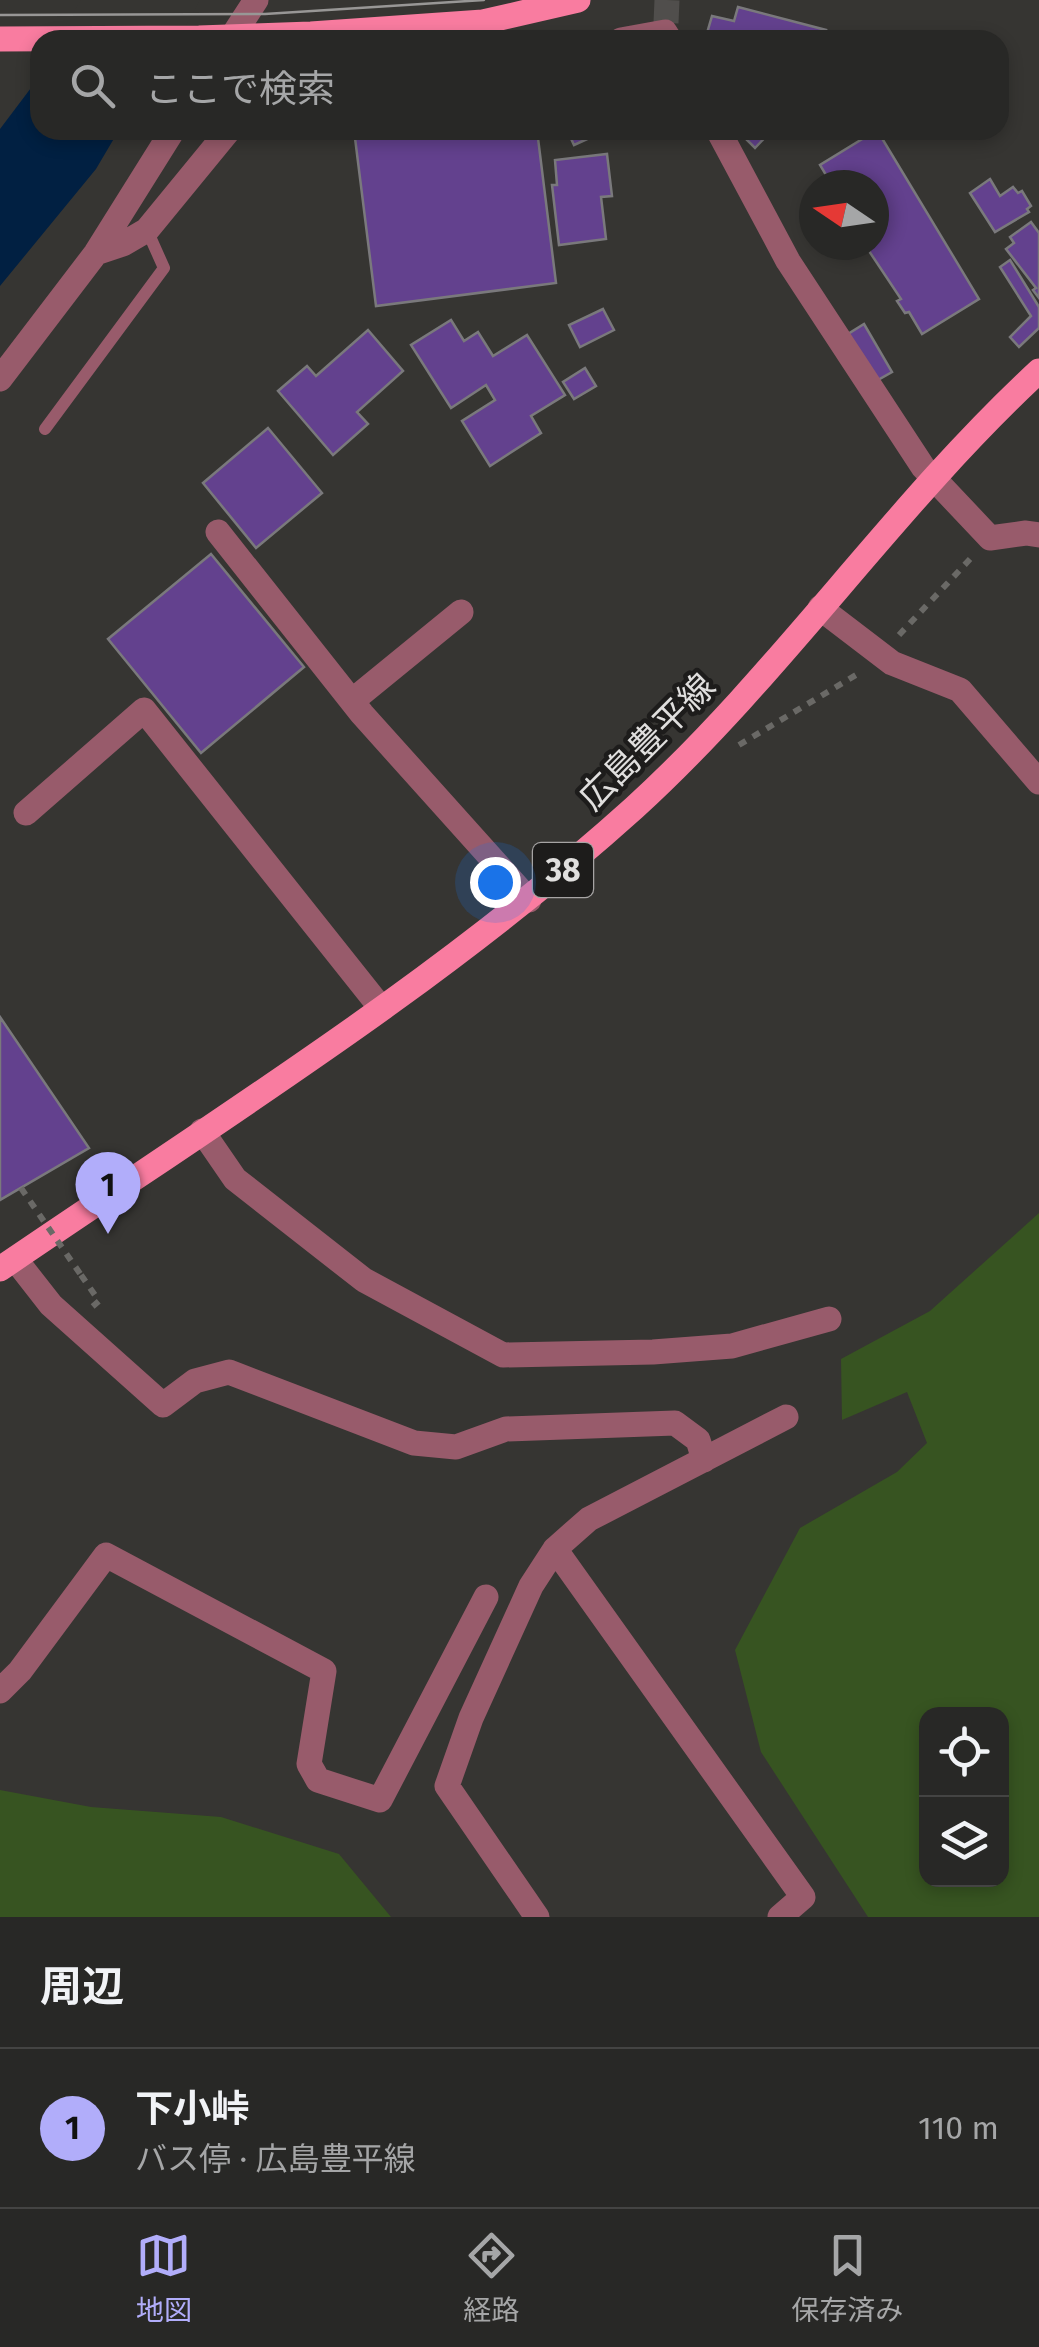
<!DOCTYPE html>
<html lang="ja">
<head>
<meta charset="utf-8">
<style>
  body { margin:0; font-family:"Fira Sans","Noto Sans JP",sans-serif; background:#30302e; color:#f1f3f6 }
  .controls { position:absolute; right:30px; bottom:30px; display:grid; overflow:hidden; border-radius:20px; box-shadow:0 5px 15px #0003 }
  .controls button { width:90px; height:90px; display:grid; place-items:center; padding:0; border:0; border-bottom:2px solid #444443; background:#282826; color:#f1f3f6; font:50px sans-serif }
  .compass { position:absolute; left:799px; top:170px; width:90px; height:90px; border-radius:50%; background:#282826; box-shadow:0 5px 15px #0003; rotate:283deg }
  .you { position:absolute; left:495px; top:882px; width:35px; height:35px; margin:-25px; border:8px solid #fff; border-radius:50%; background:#1a73e8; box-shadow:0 0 0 15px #1a73e833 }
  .badge { display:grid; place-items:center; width:65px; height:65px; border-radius:50%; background:#b1adfa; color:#111; font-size:32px; font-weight:700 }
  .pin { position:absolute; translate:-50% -82px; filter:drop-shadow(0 2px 5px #0008) }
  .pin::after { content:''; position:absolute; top:52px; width:35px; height:30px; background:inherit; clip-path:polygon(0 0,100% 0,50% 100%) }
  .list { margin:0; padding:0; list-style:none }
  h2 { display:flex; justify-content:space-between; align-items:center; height:130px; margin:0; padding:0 40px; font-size:42px }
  h2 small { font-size:32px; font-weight:400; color:#a5a6a7 }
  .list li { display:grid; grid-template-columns:65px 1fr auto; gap:30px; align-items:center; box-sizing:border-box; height:160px; padding:0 40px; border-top:2px solid #444443 }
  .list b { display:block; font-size:38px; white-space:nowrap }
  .list p { margin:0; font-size:32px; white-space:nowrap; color:#a5a6a7 }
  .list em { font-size:32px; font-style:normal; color:#a5a6a7 }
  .icon { flex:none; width:55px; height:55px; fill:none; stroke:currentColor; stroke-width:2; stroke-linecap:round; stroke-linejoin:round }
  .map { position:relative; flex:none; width:1039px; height:1917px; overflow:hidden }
  .search { position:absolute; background:#282826; box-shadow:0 5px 15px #0003; left:30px; right:30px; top:30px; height:110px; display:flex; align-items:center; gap:25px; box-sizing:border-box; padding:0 35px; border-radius:30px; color:#a5a6a7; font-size:38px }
  .sheet { height:290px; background:#282826 }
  nav { display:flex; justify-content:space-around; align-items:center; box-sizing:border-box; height:140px; border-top:2px solid #444443; background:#282826; font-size:28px; color:#a5a6a7 }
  nav a { display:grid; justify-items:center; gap:5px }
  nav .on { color:#b1adfa }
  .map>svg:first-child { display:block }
  .green { fill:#375421; fill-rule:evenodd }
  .water { fill:#012042 }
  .pier { fill:#363532 }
  .building { fill:#63418e; stroke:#7a797c; stroke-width:2.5 }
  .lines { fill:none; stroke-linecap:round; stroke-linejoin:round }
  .street-tunnel { stroke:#504e4c; stroke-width:25; stroke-dasharray:25 12; stroke-linecap:butt }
  .path { stroke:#6a6966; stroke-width:6; stroke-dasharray:8 8; stroke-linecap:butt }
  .lane { stroke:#985b6b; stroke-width:12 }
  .street { stroke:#985b6b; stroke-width:25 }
  .primary { stroke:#f97ca0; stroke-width:25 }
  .tram { stroke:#989796; stroke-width:2.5 }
  .path-bridge { stroke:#6a6966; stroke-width:6; stroke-dasharray:8 8; stroke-linecap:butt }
  .labels { text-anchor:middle; stroke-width:9; stroke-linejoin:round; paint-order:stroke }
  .shield { fill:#1d1c1b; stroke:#a6a4a4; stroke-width:2.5 }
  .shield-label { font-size:32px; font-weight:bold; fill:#e0dfde }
  .street-label { font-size:35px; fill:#e0dfde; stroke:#1d1c1b }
</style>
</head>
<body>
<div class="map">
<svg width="1039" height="1917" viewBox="0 0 1039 1917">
  <rect width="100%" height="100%" fill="#363532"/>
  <path class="green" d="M1039,1213V1917H868L761,1752L735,1650L800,1528L897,1472L927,1443L907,1392L842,1420L841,1359L930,1311ZM926,1714H1002V1880H926Z
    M0,1790L91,1807L221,1817L339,1854L391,1917H0Z"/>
  <path class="water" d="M40,76V130H119L96,169L0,286V129Z"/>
  <path class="pier" d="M81,0H200L178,40L58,37Z"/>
  <path class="building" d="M738,7L826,30L823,40H705L712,16L734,21Z
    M354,130H537L556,283L376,306Z
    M567,130H607L574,145Z
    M737,130H772L755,148Z
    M877,130L979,299L922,334L909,312L905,313L897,301L901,299L865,245H874V185H832L820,165Z
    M607,154L612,196L601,197L606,239L559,245L552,185H557L555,160Z
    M990,179L1000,196L1013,187L1018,193L1022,191L1031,206L1027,209L1029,212L995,232L970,193Z
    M1031,222L1039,233V298L1033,290L1036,288L1006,249L1014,243L1010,237Z
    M1010,260L1039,307V328L1019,347L1010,337L1031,316L1000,267Z
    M603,309L614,330L580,347L569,325Z
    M451,320L464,341L478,332L493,356L527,335L565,395L531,416L541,433L490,466L462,421L495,400L486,385L451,408L411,345Z
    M864,324L892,372L876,381L848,334Z
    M368,330L403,371L357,412L368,424L333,455L278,391L307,366L316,376Z
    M585,368L596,386L574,399L563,382Z
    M268,428L322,493L256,548L203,483Z
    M211,554L304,667L201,753L108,639Z
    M0,1017L89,1148L0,1200Z"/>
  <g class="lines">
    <path class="street-tunnel" d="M666,23L667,0"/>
    <path class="path" d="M899,635L972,557
      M739,745L861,672
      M81,1275L99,1301L92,1307"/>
    <path class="lane" d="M45,429L164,268L147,230"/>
    <path class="street" d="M230,40L256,0
      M621,40L665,32L670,40
      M718,130L788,261L923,467L990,538L1026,533L1039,535
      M96,253L123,244L147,230L229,130
      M0,379L96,253L173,130
      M218,532L362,714L529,900
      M820,608L892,663L960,690L1039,782
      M352,701L461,612
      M26,813L144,710L381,1008
      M202,1131L235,1179L364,1280L503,1355L653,1352L732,1346L829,1319
      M15,1259L51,1305L163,1405L195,1381L229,1372L414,1443L456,1447L506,1429L675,1423L698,1440L704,1460
      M555,1549L803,1897L780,1917
      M0,1691L20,1671L106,1555L324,1671L309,1764L318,1780L380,1800L486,1597
      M537,1917L447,1786L471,1718L531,1586L555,1549L589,1519L786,1417"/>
    <path class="primary" d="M0,39L199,38L311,34L483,22L578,0
      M0,1269C215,1122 440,983 634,808C781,674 893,506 1039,371"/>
    <path class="tram" d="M0,15L265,14L484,0"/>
    <path class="path-bridge" d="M21,1188L81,1275"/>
  </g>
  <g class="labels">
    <rect class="shield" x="533" y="843" width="60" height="54" rx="8"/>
    <g class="shield-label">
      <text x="563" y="881">38</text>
    </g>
    <g class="street-label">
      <text transform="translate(647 742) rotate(-45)" y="12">広島豊平線</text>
    </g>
  </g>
</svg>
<div class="controls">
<button><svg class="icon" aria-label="locate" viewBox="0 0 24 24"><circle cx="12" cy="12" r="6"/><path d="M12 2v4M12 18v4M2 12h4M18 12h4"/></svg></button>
<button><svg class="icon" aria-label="layers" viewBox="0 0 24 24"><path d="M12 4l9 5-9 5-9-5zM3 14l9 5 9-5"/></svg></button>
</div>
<svg class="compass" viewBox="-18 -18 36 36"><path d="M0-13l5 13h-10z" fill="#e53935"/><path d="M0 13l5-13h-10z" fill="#a5a6a7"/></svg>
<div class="you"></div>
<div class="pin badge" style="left:108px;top:1234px">1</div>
<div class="search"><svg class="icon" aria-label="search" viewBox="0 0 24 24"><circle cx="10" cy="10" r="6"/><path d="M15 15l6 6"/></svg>ここで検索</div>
</div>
<section class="sheet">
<h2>周辺<small></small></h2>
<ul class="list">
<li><span class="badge">1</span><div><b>下小峠</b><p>バス停 · 広島豊平線</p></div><em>110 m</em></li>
</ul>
</section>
<nav>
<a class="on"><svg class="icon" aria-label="map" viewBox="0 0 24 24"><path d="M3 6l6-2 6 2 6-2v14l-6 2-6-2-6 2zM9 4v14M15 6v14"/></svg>地図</a>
<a><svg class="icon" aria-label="directions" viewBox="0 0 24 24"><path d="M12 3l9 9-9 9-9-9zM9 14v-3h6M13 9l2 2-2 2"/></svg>経路</a>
<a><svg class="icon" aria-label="saved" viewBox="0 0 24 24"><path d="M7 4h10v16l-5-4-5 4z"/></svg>保存済み</a>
</nav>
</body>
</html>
